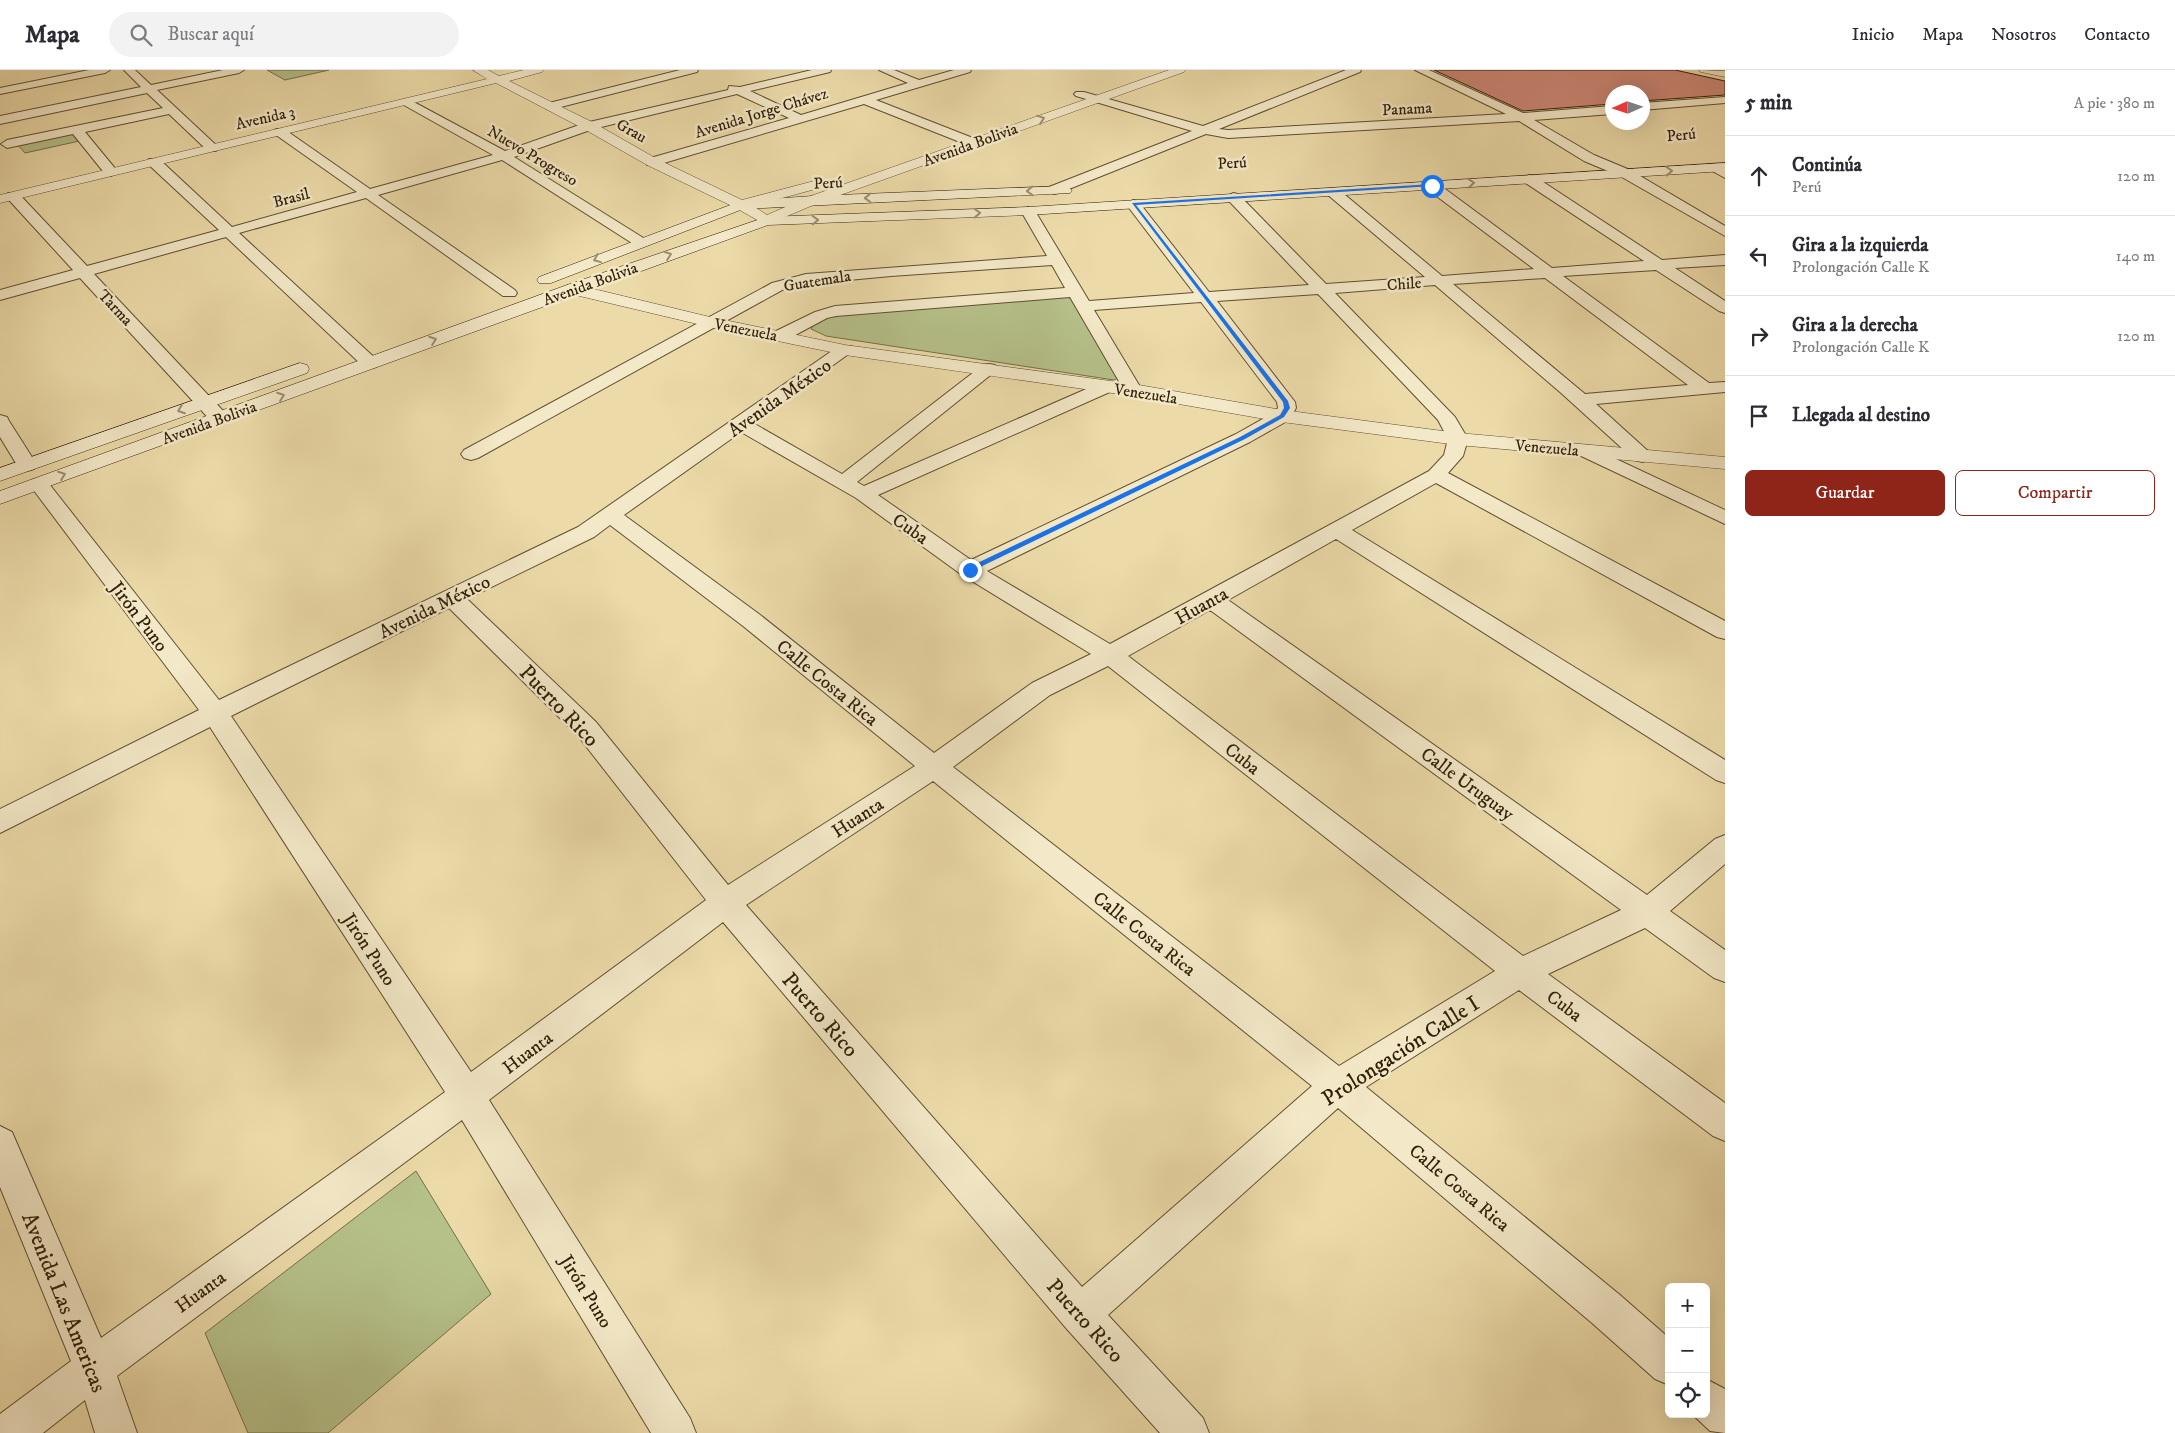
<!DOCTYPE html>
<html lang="es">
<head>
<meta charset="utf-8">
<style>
  body { margin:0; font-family:"IM FELL DW Pica",serif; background:#f2f2f3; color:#2b2b33 }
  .controls { position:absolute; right:15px; bottom:15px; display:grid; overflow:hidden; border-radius:8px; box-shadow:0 5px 20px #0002 }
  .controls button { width:45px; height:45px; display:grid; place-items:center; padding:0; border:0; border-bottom:1px solid #e1e1e2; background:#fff; color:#2b2b33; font:25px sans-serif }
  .compass { position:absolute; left:1605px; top:15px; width:45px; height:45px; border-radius:50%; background:#fff; box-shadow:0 5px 20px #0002; rotate:267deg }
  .stop { position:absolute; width:15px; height:15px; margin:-11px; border:4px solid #1a73e8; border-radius:50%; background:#fff }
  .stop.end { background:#1a73e8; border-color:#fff; box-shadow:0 1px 5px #0008 }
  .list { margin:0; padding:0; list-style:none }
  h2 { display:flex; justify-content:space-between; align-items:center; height:65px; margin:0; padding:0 20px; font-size:21px }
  h2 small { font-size:16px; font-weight:400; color:#7c7c81 }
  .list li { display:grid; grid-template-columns:32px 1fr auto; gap:15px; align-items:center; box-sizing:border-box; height:80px; padding:0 20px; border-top:1px solid #e1e1e2 }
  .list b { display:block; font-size:19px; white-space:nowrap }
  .list p { margin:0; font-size:16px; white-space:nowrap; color:#7c7c81 }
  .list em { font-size:16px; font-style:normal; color:#7c7c81 }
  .actions { display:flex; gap:10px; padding:15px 20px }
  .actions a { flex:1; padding:11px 0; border:1px solid #8f2418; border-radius:8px; text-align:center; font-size:18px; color:#8f2418 }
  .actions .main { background:#8f2418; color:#fff }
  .icon { flex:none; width:28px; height:28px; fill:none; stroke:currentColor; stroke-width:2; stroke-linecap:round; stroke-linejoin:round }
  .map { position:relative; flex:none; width:1725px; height:1363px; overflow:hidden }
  header { display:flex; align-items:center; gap:30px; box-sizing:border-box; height:70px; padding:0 25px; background:#fff; border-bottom:1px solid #e1e1e2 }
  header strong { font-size:24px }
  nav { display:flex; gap:28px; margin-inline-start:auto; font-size:18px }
  .search { width:350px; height:45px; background:#f2f2f3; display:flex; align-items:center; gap:12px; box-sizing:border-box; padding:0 18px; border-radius:28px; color:#7c7c81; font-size:19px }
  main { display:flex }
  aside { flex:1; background:#fff }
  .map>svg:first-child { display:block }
  .green { fill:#b6c18a; stroke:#74704a }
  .building { fill:#ce8978; stroke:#312009 }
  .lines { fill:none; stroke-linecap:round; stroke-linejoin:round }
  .minor-casing { stroke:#604f31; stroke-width:2 }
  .tertiary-casing { stroke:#604f31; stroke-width:1 }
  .secondary-casing { stroke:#312009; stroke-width:1 }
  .minor { fill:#f3e8c7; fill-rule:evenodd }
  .tertiary { fill:#f3e8c7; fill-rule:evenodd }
  .secondary { fill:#f3e8c7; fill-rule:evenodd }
  .oneway { stroke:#9c8e72 }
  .route { fill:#1a73e8 }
  .labels { text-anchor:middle; stroke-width:5; stroke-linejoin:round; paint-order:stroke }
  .far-street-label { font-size:16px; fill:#312009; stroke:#f3e8c7 }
  .street-label { font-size:19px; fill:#312009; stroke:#f3e8c7 }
  .near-street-label { font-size:22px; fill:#312009; stroke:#f3e8c7 }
</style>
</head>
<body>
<header>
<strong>Mapa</strong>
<div class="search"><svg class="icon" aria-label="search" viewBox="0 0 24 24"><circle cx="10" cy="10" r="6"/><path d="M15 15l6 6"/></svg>Buscar aquí</div>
<nav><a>Inicio</a><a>Mapa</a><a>Nosotros</a><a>Contacto</a></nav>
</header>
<main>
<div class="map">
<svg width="1725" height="1363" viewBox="0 0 1725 1363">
  <rect width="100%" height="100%" fill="#ecdba9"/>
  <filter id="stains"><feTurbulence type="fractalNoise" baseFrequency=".004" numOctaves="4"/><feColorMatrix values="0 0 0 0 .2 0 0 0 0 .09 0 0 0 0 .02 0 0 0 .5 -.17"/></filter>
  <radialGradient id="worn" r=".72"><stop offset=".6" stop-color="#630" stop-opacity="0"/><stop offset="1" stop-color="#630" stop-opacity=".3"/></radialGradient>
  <path class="green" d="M267,0H329L285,10Z
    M75,61L84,70L25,83L17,74Z
    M1060,226L1071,228L1120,307L1114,310L826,266L811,259L813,255L839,242Z
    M416,1101L491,1224L328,1363H248L205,1263Z"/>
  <path class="building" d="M1434,0H1675L1725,11V25L1642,31V22H1612V34L1523,41Z"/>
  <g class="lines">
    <g class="minor-casing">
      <path id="minor" d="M89,0H110L105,3L0,24V18Z
        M124,0H135L151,15L223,0H244L239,3L157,20L216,75L218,78L216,81H208L169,44L85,62L118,102L111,106L106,105L73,64L7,78L1,74L7,70L163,38L147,23L0,54V46L141,17Z
        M680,0H698L697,2L549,40L543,36L545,34Z
        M812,0H831L830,2L750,21L801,45L908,13L879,0H894L919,10L954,0H971L970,2L876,30L978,70L980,73L978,76H970L864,34L657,95H647L646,92L647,89L789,48L737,24L593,59L514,87L645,169L647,172L645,175H635L502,90L378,125L515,220L517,223L515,226H503L366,128L239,163L376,289L379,293L376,297L370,298L364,297L226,167L94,204L226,344L228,348L226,352L219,354L212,352L80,208L0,230V220L73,200L8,129L6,126L8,123H18L87,196L219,160L149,95L148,92L149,89H159L232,157L357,122L276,65L274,62L276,59H284L370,119L493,85L402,34L400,32L402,30H410L505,81L585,53L728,20L729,16L740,17Z
        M1346,0H1361L1360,2L1219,59L1228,60L1506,44L1415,0H1429L1523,43L1612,36V44L1534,50L1594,85L1630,100L1725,156V166L1620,106L1584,91L1519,51L1228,68L1206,64L1059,123L1054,124L1047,120L1049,117L1192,61L1076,26L1074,24L1076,22H1084L1203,56Z
        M1725,27V33L1642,40V33Z
        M1714,94L1725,99V108L1707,98Z
        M1529,105L1534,106L1662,190L1725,185V195L1675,198L1725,231V243L1719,241L1656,200L1563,206L1709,313L1725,312V322L1596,334L1649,382L1652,386L1649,390L1642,392L1635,390L1560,322L1435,215L1335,223L1455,347L1468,369L1463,386L1448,403L1725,551V569L1717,567L1436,413L1352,460L1725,690V713L1716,710L1336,469L1228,530L1647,825L1715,769L1725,765V794L1670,841L1725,880V912L1714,908L1645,858L1548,904L1725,1033V1071L1713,1066L1519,920L1366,1017L1620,1225L1669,1268V1315L1655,1309L1592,1253L1338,1038L1108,1245L1203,1348L1209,1363H1160L1066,1258L723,852L489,1030L690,1348L696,1363H651L462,1050L117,1306L137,1363H95L85,1330L43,1363H0V1344L71,1291L0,1117V1056L12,1062L101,1268L445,1022L210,657L0,763V739L199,640L32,418L29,414L32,410L39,408L46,410L219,630L578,457L839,276H851L854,280L753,353L842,404L983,295L989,294L995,295L998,299L857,412L864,416L1100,313L1106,312L1112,313L1115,317L1112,321L878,425L971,490L1236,364L1275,342L1278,338L1277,332L1201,232L1094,240L1142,320L1139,324L1133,325L1127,324L1124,320L1070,227L836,246L827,248L786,270H774L772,266L774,262L815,242L835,236L1065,218L1052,195L891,206L806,214L784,219L478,388L471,390L464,388L461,384L464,380L772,213L806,204L1047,186L1021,141L1028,137L1035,141L1089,231L1194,223L1126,134L1133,130L1138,131L1209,222L1309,215L1228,130L1226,127L1233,123L1238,124L1326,214L1425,207L1328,125L1326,122L1328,119H1338L1442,206L1534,199L1427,119L1425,116L1427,113H1437L1552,198L1644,191L1524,112L1522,109ZM1545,208L1688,315L1585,324L1453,214ZM1318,224L1438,350L1448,369L1444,385L1429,401L1110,574L987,501L1250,372L1289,350L1296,338L1295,332L1217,231ZM741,362L856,428L962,505L1091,584L1032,613L934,683L759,544L624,445ZM610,455L743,556L915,696L728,815L596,652L467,529L594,467ZM449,538L578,666L706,830L471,1002L231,646ZM1210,540L1621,840L1523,886L1128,586ZM1108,596L1495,901L1339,996L953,697L1050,625ZM933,711L1312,1016L1082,1217L746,835Z
        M0,345L7,347L9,351L37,395L34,399L27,401L20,399L17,395L0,367Z
        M1586,375L1725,440V454L1579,385L1576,381L1579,377Z
        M1706,1309L1725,1319V1363L1710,1361L1692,1344H1706Z"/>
    </g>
    <g class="tertiary-casing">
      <path id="tertiary" d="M473,0H488L499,6L524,0H544L542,2L509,11L594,53L657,89L742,130L814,111L821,115L819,118L753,136L767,145L808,127L1169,0H1186L1184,2L818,133L766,155L736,138L647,95L584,59L496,13L0,133V125L487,9Z
        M1699,0L1725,1V7L1701,2Z
        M573,214L710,247L845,275L1133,314L1282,340L1458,363L1725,387V399L1458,375L1282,352L1133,326L845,285L710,257L567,223L565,219L567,215Z"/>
    </g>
    <g class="secondary-casing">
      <path id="secondary" d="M1725,93V101L1028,145L768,155L0,434V421L567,215L766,147L1028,137Z
        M1065,116L1072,120L1070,123L743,139L551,213H539L537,210L539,207L741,131L813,126Z
        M300,293L307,295L309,299L307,303L0,411V398Z"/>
    </g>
    <use href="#minor" class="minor"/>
    <use href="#tertiary" class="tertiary"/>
    <use href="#secondary" class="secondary"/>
  </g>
  <defs><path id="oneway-chevron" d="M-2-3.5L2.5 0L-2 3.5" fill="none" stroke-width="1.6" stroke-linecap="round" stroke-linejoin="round" transform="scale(1.25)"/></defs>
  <g class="oneway">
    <use href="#oneway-chevron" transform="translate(1041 49) rotate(-19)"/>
    <use href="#oneway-chevron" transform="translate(1669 101) rotate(-4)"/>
    <use href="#oneway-chevron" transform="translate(1471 113) rotate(-4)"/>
    <use href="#oneway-chevron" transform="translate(1030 121) rotate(178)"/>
    <use href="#oneway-chevron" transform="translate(868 128) rotate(178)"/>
    <use href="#oneway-chevron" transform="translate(977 143) rotate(-2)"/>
    <use href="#oneway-chevron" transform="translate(815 150) rotate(-2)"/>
    <use href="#oneway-chevron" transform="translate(668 185) rotate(-20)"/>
    <use href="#oneway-chevron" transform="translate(597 189) rotate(158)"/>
    <use href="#oneway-chevron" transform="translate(433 270) rotate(-20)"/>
    <use href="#oneway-chevron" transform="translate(281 326) rotate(-20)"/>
    <use href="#oneway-chevron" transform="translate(181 340) rotate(160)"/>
    <use href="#oneway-chevron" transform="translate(62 405) rotate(-20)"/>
  </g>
  <path class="route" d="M1432,114L1433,116L1136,135L1288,331L1290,338L1284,347L1245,369L972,501H967V498L1240,367L1280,345L1284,338L1283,332L1132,133Z"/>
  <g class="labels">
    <g class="far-street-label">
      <text transform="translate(1407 38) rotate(-3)" y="6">Panama</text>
      <text transform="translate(761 42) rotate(-17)" y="6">Avenida Jorge Chávez</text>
      <text transform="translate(265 47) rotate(-13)" y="6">Avenida 3</text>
      <text transform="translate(632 60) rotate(30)" y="6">Grau</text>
      <text transform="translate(1681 64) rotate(-5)" y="6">Perú</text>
      <text transform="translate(970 74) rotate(-20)" y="6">Avenida Bolivia</text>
      <text transform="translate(533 85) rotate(31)" y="6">Nuevo Progreso</text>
      <text transform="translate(1232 92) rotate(-3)" y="6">Perú</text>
      <text transform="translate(828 112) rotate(-3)" y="6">Perú</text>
      <text transform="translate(291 127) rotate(-15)" y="6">Brasil</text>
      <text transform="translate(817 210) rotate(-9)" y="6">Guatemala</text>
      <text transform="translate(590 213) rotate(-20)" y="6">Avenida Bolivia</text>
      <text transform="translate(1404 213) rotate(-4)" y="6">Chile</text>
      <text transform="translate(116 237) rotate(47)" y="6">Tarma</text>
      <text transform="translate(746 259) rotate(11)" y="6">Venezuela</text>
      <text transform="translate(1146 323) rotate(9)" y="6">Venezuela</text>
      <text transform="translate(209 352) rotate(-20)" y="6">Avenida Bolivia</text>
      <text transform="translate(1547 377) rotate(5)" y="6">Venezuela</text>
    </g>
    <g class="street-label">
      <text transform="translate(779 327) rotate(-35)" y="7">Avenida México</text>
      <text transform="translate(911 458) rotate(35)" y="7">Cuba</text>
      <text transform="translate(1201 535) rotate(-29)" y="7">Huanta</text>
      <text transform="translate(434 536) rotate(-26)" y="7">Avenida México</text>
      <text transform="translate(140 546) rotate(53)" y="7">Jirón Puno</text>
      <text transform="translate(828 612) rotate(39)" y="7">Calle Costa Rica</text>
      <text transform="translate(1243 688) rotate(38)" y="7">Cuba</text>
      <text transform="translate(1468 713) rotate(36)" y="7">Calle Uruguay</text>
      <text transform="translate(857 747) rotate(-33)" y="7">Huanta</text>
      <text transform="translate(1145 863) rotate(38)" y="7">Calle Costa Rica</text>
      <text transform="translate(370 879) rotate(57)" y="7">Jirón Puno</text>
      <text transform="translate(1565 935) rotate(37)" y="7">Cuba</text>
      <text transform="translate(527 982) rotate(-37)" y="7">Huanta</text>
      <text transform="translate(1460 1117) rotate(40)" y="7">Calle Costa Rica</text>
      <text transform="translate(200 1221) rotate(-36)" y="7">Huanta</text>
      <text transform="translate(587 1221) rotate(58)" y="7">Jirón Puno</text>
    </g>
    <g class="near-street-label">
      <text transform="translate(560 635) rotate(46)" y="8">Puerto Rico</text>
      <text transform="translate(821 944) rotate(49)" y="8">Puerto Rico</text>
      <text transform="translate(1400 980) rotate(-33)" y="8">Prolongación Calle I</text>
      <text transform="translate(65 1232) rotate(68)" y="8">Avenida Las Americas</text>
      <text transform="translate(1086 1250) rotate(48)" y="8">Puerto Rico</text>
    </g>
  </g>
  <rect width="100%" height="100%" filter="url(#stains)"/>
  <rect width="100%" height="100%" fill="url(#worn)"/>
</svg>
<div class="controls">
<button>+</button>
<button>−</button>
<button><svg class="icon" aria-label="locate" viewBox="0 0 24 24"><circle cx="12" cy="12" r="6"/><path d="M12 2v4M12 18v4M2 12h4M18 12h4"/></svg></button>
</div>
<svg class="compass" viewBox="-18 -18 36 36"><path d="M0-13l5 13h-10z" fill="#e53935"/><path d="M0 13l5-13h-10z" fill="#7c7c81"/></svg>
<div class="stop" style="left:1432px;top:116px"></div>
<div class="stop end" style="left:970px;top:500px"></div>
</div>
<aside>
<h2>5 min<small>A pie · 380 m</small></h2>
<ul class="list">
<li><svg class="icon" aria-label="ahead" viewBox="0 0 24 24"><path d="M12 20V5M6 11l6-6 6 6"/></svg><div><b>Continúa</b><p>Perú</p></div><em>120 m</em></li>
<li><svg class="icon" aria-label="left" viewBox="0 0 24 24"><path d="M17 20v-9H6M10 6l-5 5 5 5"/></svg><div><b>Gira a la izquierda</b><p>Prolongación Calle K</p></div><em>140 m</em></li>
<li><svg class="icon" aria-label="right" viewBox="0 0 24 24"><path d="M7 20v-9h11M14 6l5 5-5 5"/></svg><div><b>Gira a la derecha</b><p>Prolongación Calle K</p></div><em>120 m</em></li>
<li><svg class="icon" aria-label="arrive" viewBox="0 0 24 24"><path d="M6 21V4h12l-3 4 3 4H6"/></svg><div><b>Llegada al destino</b></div></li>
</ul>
<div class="actions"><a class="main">Guardar</a><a>Compartir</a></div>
</aside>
</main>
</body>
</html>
